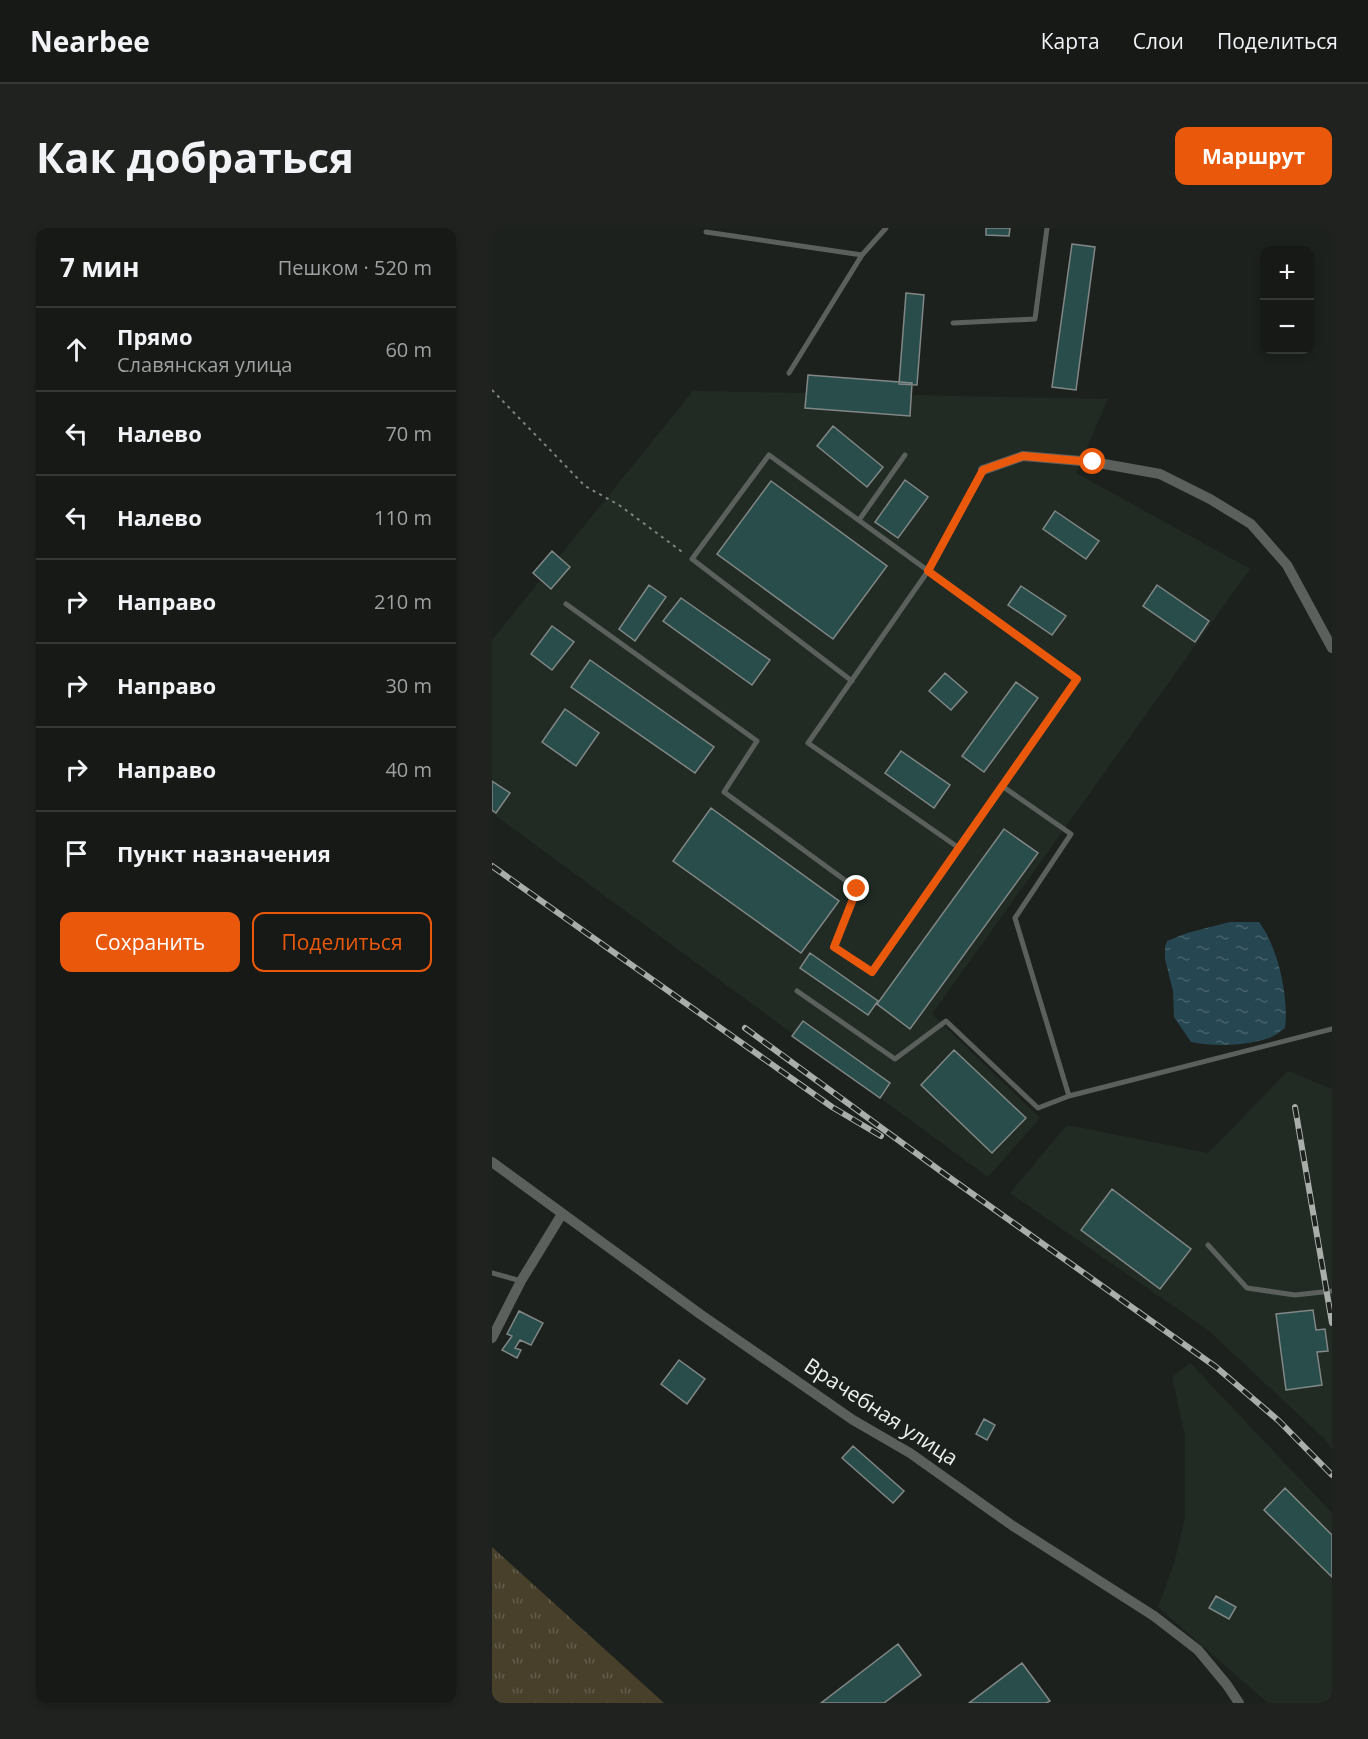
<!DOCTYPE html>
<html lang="ru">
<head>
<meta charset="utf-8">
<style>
  body { margin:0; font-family:"Open Sans",sans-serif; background:#1f221f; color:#f1f3f6 }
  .controls { position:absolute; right:18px; top:18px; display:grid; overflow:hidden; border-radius:12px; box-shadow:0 3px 9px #0003 }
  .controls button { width:54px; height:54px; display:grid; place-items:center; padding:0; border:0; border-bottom:2px solid #353835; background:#161916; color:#f1f3f6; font:30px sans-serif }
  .stop { position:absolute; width:18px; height:18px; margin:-14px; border:4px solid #ea580c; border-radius:50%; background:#fff }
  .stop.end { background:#ea580c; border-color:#fff; box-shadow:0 2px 6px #0008 }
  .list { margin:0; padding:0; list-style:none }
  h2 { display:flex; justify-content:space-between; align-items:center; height:78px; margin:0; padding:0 24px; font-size:26px }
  h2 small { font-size:20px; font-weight:400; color:#9ea0a1 }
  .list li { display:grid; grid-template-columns:39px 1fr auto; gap:18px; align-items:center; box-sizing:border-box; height:84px; padding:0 24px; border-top:2px solid #353835 }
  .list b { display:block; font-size:22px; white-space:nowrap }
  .list p { margin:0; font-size:20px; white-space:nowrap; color:#9ea0a1 }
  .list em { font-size:20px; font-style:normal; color:#9ea0a1 }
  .actions { display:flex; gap:12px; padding:18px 24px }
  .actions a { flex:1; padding:14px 0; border:2px solid #ea580c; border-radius:12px; text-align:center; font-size:21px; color:#ea580c }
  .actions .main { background:#ea580c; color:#fff }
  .icon { flex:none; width:33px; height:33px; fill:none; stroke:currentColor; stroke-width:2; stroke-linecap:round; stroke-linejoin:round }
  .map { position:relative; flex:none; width:840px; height:1475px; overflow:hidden; border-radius:12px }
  header { display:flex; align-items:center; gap:36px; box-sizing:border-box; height:84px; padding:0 30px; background:#161916; border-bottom:2px solid #353835 }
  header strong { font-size:28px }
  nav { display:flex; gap:33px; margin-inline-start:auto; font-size:21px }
  .intro { display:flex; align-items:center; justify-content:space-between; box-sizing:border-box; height:144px; padding:0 36px }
  h1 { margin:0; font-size:42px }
  .button { padding:15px 27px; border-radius:12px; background:#ea580c; color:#fff; font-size:21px; font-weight:700 }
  main { display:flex; gap:36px; padding:0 36px }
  aside { flex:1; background:#161916; border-radius:12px; box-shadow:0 3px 9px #0003 }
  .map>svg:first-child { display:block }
  .built { fill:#212b24 }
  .grass { fill:url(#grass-tufts) }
  .water { fill:url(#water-ripples) }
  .building { fill:#294d4a; stroke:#808786; stroke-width:1.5 }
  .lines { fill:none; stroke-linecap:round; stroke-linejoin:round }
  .path { stroke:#808481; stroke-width:2; stroke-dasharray:3 4.5; stroke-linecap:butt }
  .service { stroke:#5b605d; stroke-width:5 }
  .minor { stroke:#5b605d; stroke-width:10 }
  .rail-casing { stroke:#aaaeab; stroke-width:6 }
  .rail { stroke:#1d211e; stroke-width:4; stroke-dasharray:11; stroke-linecap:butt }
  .route { stroke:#ea580c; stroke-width:8 }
  .labels { text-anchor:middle; stroke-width:5; stroke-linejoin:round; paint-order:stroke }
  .street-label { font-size:21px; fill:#ecf0ed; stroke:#1d211e }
</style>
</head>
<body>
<header>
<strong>Nearbee</strong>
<nav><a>Карта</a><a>Слои</a><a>Поделиться</a></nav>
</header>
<div class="intro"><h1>Как добраться</h1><a class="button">Маршрут</a></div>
<main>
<aside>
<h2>7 мин<small>Пешком · 520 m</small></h2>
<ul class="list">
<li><svg class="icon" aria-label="ahead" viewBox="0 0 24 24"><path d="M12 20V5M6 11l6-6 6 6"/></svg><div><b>Прямо</b><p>Славянская улица</p></div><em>60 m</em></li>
<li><svg class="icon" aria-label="left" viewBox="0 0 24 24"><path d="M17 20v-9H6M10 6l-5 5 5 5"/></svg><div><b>Налево</b></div><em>70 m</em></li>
<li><svg class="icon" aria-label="left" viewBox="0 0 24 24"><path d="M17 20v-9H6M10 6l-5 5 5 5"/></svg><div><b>Налево</b></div><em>110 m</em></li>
<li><svg class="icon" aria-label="right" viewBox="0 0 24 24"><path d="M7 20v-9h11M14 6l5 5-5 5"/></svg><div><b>Направо</b></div><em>210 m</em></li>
<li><svg class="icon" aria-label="right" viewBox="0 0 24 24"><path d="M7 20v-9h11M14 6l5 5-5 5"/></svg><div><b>Направо</b></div><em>30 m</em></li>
<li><svg class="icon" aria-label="right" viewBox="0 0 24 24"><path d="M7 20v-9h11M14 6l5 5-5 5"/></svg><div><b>Направо</b></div><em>40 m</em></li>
<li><svg class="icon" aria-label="arrive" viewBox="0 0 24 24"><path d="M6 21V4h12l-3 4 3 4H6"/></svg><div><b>Пункт назначения</b></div></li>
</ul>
<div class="actions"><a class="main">Сохранить</a><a>Поделиться</a></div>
</aside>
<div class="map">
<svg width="840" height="1475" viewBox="0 0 840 1475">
  <defs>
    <pattern id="grass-tufts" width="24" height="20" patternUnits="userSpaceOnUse" patternTransform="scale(1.5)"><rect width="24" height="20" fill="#48402b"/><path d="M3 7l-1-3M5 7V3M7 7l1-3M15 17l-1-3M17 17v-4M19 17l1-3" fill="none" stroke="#635c4a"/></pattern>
    <pattern id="water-ripples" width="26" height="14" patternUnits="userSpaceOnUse" patternTransform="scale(1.5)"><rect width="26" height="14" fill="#264651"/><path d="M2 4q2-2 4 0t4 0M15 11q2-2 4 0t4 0" fill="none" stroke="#46616a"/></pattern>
  </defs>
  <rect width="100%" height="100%" fill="#1d211e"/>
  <path class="built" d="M201,163L616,171L584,245L758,341L440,786L548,890L496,949L0,585V412Z
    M796,843L840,861V1221L834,1212L716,1102L518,965L575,897L716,925Z
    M698,1135L840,1285V1468L833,1475H776L666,1379L682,1336L693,1290V1208L680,1149Z"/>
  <path class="grass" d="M0,1319L172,1475H0Z"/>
  <path class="water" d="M738,694H767C786,719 797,769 793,800C788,804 782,808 777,810C754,818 722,819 699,814L682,789L681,763L673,731V719L675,713L695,705Z"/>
  <path class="building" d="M494,0H518L517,8L494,7Z
    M580,16L603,19L584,162L560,159Z
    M414,65L432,67L425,157L407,156Z
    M316,147L420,155L418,188L313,180Z
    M341,198L391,239L375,259L325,218Z
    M413,252L436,269L406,310L383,294Z
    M279,253L395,338L341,411L225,326Z
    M563,283L607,313L594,331L551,301Z
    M60,323L78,339L59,361L41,345Z
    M157,357L174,369L143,413L127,401Z
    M665,357L717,393L703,414L651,378Z
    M529,358L574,388L560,407L516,377Z
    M189,370L278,432L260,457L171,393Z
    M60,398L82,414L60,442L39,426Z
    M98,432L222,519L203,545L79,459Z
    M453,445L475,464L459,482L437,463Z
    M524,454L546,470L492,544L470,528Z
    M73,481L107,505L84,538L50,514Z
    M409,523L458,557L442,580L393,545Z
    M0,553L18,565L4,585L0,582Z
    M219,580L347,673L309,725L181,633Z
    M512,601L546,625L418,801L385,776Z
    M318,725L386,773L376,787L308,740Z
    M311,793L398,855L388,870L300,808Z
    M462,822L534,890L500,925L429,857Z
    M620,961L699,1021L668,1061L589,1002Z
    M821,1082L824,1102L833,1101L836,1123L825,1124L830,1157L794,1162L784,1086Z
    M27,1083L51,1095L39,1117L28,1112L23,1120L29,1122L25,1130L10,1122L20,1108L15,1106Z
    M187,1132L213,1151L195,1176L169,1156Z
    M492,1191L503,1197L495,1212L484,1206Z
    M361,1218L412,1263L401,1275L350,1230Z
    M793,1260L840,1307V1349L772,1282Z
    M724,1368L744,1379L737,1391L717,1380Z
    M406,1416L429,1447L392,1475H329Z
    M530,1435L558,1473L554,1475H477Z"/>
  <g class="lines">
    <path class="path" d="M0,162L93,258L127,277L193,326"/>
    <path class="service" d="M214,4L370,27L394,0
      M461,95L543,91L555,0
      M297,145L370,27
      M367,292L413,227
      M74,376L265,513L232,564L365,661L342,719L380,744L585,451L277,227L200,331L360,453
      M510,558L579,606L523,690L577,868L840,801
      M467,620L316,515L436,343L491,242
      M305,763L403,831L454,793L546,880L577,868
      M716,1017L755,1060L803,1067L840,1063
      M0,1045L29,1053"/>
    <path class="minor" d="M491,242L531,228L601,234L668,246L718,271L759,296L795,337L840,420
      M0,934L208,1086L361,1192L418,1225L521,1298L662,1388L706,1422L735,1457L747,1475
      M0,1110L29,1053L70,986"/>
    <g class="rail-casing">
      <path id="rail" d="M0,638L340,879L389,908
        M253,800L454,947L724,1139L787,1193L840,1247
        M803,879L840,1095"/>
    </g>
    <use href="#rail" class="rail"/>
  </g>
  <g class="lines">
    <path class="route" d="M365,661L342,719L380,744L585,451L436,343L491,242L531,228L601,234"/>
  </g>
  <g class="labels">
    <g class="street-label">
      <text transform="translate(389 1184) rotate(33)" y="7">Врачебная улица</text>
    </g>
  </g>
</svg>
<div class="controls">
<button>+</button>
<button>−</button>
</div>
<div class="stop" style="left:601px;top:234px"></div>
<div class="stop end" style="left:365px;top:661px"></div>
</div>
</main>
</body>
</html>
